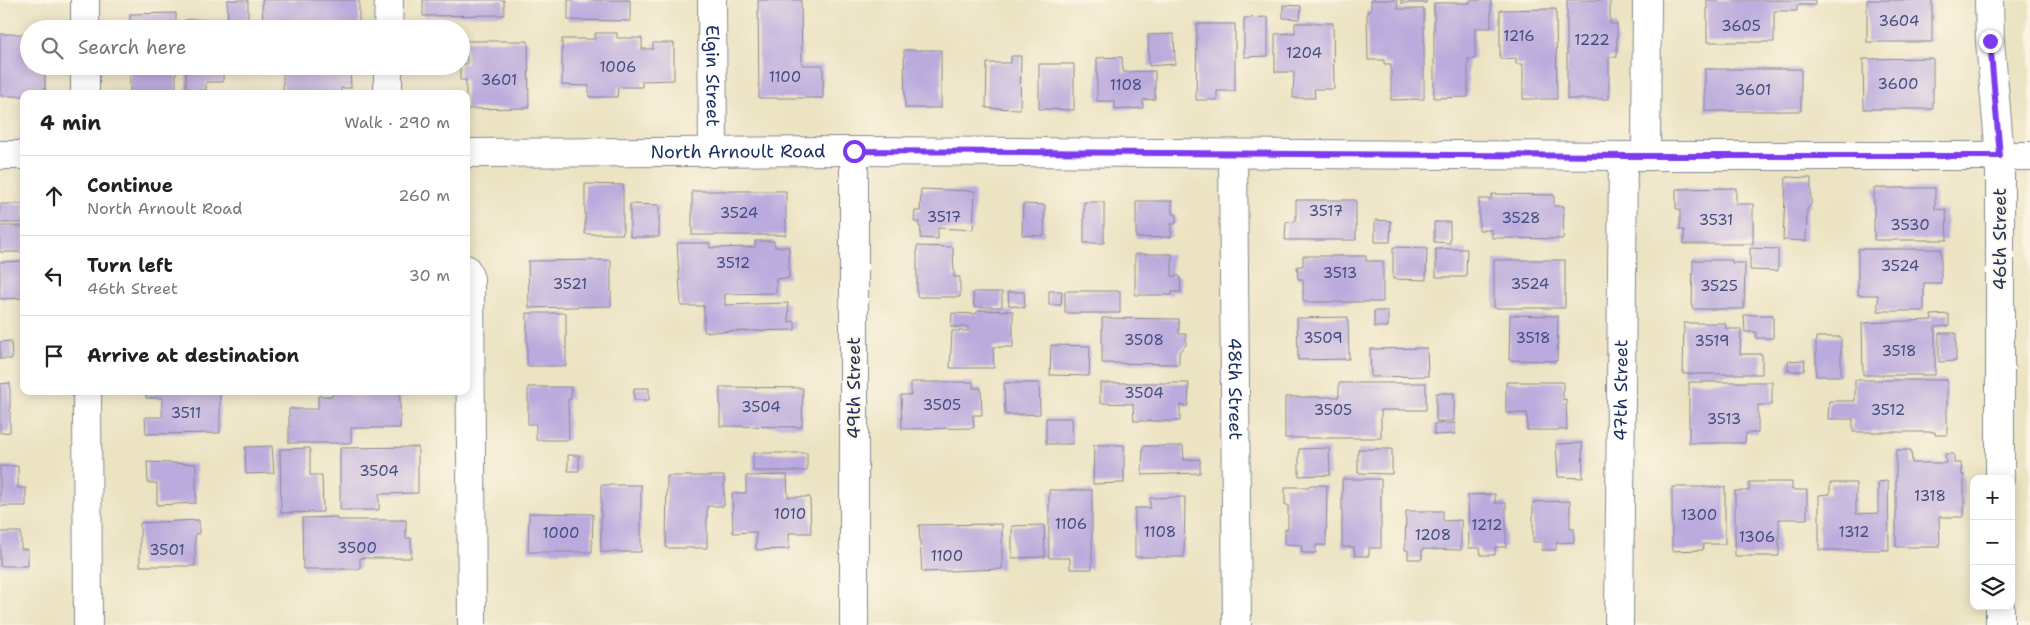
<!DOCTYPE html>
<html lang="en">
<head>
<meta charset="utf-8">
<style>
  body { margin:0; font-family:"Shantell Sans",sans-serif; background:#f6f6f6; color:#202124 }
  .controls { position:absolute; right:15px; bottom:15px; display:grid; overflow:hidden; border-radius:10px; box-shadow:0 2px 12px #0003 }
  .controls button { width:45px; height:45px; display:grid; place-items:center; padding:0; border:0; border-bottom:1px solid #e0e0e0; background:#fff; color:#202124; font:25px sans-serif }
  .stop { position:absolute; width:15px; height:15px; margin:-11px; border:4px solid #7c3aed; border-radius:50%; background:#fff }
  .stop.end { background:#7c3aed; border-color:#fff; box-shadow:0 1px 5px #0008 }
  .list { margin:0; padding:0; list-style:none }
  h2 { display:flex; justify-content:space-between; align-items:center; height:65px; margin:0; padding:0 20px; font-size:21px }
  h2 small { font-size:16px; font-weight:400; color:#757577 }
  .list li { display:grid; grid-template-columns:32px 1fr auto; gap:15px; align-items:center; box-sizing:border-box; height:80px; padding:0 20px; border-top:1px solid #e0e0e0 }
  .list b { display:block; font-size:19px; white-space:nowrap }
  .list p { margin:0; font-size:16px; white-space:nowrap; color:#757577 }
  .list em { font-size:16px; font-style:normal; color:#757577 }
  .icon { flex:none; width:28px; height:28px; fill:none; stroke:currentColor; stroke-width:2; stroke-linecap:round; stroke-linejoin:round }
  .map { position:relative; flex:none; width:2030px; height:625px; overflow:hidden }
  .search { position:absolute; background:#fff; box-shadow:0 2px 12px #0003; left:20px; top:20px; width:450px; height:55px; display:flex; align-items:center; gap:12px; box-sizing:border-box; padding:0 18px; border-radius:28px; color:#757577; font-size:19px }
  .panel { position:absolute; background:#fff; box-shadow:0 2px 12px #0003; left:20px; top:90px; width:450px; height:305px; border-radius:10px }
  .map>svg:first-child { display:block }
  .building { fill:#bad }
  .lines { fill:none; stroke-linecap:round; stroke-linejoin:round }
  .street-casing { stroke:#848990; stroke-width:30 }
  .secondary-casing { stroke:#848990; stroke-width:30 }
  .street { stroke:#fff; stroke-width:28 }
  .secondary { stroke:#fff; stroke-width:28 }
  .route { stroke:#7c3aed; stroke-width:6 }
  .labels { text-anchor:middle; stroke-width:4; stroke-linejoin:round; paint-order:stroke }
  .number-label { font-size:15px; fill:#434e7e }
  .street-label { font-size:18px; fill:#1b2f5e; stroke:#fcf5e5 }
</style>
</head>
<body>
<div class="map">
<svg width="2030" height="625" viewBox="0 0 2030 625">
  <rect width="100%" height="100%" fill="#fcf5e5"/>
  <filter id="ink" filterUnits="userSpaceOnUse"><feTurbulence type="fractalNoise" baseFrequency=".02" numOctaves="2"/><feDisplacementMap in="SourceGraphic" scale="10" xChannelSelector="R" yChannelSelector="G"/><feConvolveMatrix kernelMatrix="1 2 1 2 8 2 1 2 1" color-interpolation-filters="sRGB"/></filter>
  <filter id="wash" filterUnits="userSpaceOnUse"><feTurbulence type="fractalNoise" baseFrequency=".0096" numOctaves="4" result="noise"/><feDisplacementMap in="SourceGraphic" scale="20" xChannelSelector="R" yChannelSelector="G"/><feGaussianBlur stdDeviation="1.12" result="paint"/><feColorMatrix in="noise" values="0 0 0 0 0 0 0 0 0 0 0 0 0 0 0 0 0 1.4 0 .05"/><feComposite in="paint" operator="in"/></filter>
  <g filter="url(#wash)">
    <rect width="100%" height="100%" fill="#ece3c2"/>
    <g id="blocks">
      <path class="building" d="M227,0H248V20H228Z
        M262,0H359V27L263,28Z
        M423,0H504V15L423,16Z
        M568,0H630V21L568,20Z
        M758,0H801L802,65H823V98H759Z
        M1371,0H1397L1398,9H1424V99L1391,100V64H1384V60H1368L1367,11H1371Z
        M1401,0H1426V3H1401Z
        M1470,0H1491V28H1475V59H1468V97L1434,98V3H1470Z
        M1567,0H1610V24H1617V57H1609V99H1567Z
        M1707,0H1815V5H1797V11H1774V42H1707Z
        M1867,0H1932V42H1867Z
        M1283,5L1301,6L1300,19L1283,18Z
        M1556,9L1557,99H1523V64H1516V58L1500,59V10Z
        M176,13V29H130V14Z
        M1268,17V56L1244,57V18Z
        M185,20H223V29H185Z
        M1295,23H1333L1334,89H1314L1315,98H1293L1294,72H1275V34L1295,33Z
        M1197,24H1235V91H1217V100H1196Z
        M595,33H617V38H642V49H653V43H674V80L642,81V87H618L617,97H589V86L562,85V39H595Z
        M0,34H29V66H45V90H31V94H24V96H0Z
        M1174,34L1175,64L1149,66L1148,35Z
        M466,41H528L529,108L466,109V80H460V66L461,64H467Z
        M904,50H941V108H905Z
        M1011,56H1021L1020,109L986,108L987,63H1011Z
        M1122,57L1123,72L1155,71V99L1143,100V108L1115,110V101H1097V58Z
        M1933,58V109H1864L1863,59Z
        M1039,64H1074V110L1039,109Z
        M130,66H176V94H130Z
        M186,66H223V82H206V90H186Z
        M252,66H270V70L252,71Z
        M283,66H350L351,88H341V94H283Z
        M1705,69H1801V111H1705Z
        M1786,177L1811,178V205L1807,209L1806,241L1783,240Z
        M585,184L623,185V234H585Z
        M1736,188V204H1753V244H1684V230H1680V209H1676V189Z
        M1874,188H1935V209L1946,210L1947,240H1874Z
        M921,189L975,191L973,230L938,228V239L920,238L921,227H919V222H914L915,211H920Z
        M692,191H786V235H692Z
        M1492,194L1554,195V206H1564L1563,239L1492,238V230H1479V199H1491Z
        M1296,200H1356V240H1285L1286,222L1296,221Z
        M1136,201H1172V214H1176V224H1171V237L1136,238Z
        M1084,202H1104V243H1084Z
        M0,204H24V223H0Z
        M630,204L659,205V237H630Z
        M1023,204L1045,205L1044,236L1022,235Z
        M1375,220L1391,221L1390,242H1375Z
        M1434,222H1450V243L1434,242Z
        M0,226H24V252H0Z
        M755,241H774L775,247H789V278L776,279V293L725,294V305L788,303L789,322L795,321V330L704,332V306H681L677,243H710V248L755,247Z
        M917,246L953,247L954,277H960V297H917Z
        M1393,247L1427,248L1426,280L1393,279Z
        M1750,248L1778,249V271L1750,270Z
        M1436,249H1467L1466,277H1436Z
        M1858,249H1941V283H1924V311H1878V295H1858Z
        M1135,254H1172V276H1180L1181,292H1172V295H1135Z
        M1303,256H1366V261H1383V302H1303V279H1298L1297,266H1303Z
        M611,260V306L529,308L528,261Z
        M1494,260H1565V308H1494Z
        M1693,260H1732V263H1745L1744,309H1692Z
        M24,261V298L0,299V262Z
        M1049,291H1062L1061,305H1049Z
        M1065,291H1120V313H1065Z
        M973,292H1002V307H974Z
        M1008,292H1024L1025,308L1009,305Z
        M980,310L1013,311V347H993L994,368H950L952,331H968V327H951L952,313L975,314Z
        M1374,311H1388V327H1374Z
        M527,313H566V366H527Z
        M1949,314V326L1935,327V375H1863L1862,323L1932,320L1931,315Z
        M1510,315L1558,316L1557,361L1509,360Z
        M1744,315H1773V338H1756V332H1745Z
        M1348,317L1349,359L1298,360L1297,318Z
        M1102,318L1179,319V334H1186V345L1179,352V364L1102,363Z
        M1684,323H1725L1726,329H1741L1740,354H1762V374H1683Z
        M1939,333H1956V361L1939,362Z
        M1816,337H1841V376H1816Z
        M11,341L12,359H0V342Z
        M1051,345L1090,346L1089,376L1050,375Z
        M1427,348L1428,376L1371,377L1370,349Z
        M1805,360L1804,371H1788V361Z
        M1855,380H1947V435H1935V432H1853V419H1828L1829,401H1855Z
        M911,382H973V388H981L982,415H973L974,428L902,429L901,395H911Z
        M1506,382H1563V400L1566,399L1567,430H1527V413H1506Z
        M1689,382H1772V405H1758V433H1746L1745,443H1689Z
        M10,383V432L0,433V384Z
        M1004,383H1039L1040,414L1005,415Z
        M1100,383H1189L1188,406L1180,405V421H1134L1133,404L1100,403Z
        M1339,383H1426V410H1381V438H1285V397H1339Z
        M528,387H571V399H568L569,440H536V424H528Z
        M720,387L803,388L802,427L720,426Z
        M634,388H649V400H634Z
        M146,391H220V433L146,434L145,417H162V398H146Z
        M333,391H400V428H351V443H289V409H318V396H333Z
        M1436,393H1454V421H1436Z
        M1046,418H1072L1073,444H1046Z
        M1455,423V434L1434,435V424Z
        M1582,443L1583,478L1558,477L1556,444Z
        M1094,445H1124V483L1093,484Z
        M272,446L274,473L246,474L245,447Z
        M1143,446H1183L1184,460L1200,459V473L1142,475Z
        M418,447V493L379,494V510H340V448Z
        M310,448V475H322L323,512L281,513L280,449Z
        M1329,448L1330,475L1299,476V449Z
        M1358,449H1392V474L1358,473Z
        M1896,450H1911L1912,463H1946L1945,454H1954V463H1961L1962,475H1964V517H1939L1940,547H1896Z
        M753,453H807V471H753Z
        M568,455H579V471H568Z
        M147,462L196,464V503L157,505V483H148Z
        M0,466H18V488H26V506H0Z
        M787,475L788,497H810L811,533H789V549L756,550V532L733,533L732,493H746V476Z
        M667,476H724V506H707V548H666Z
        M1342,479H1381V548H1369V556H1355L1354,547H1342Z
        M1888,481L1889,550H1819V495L1830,494V483H1856V514L1878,513V482Z
        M1749,482H1792V490H1807V519H1779V556H1735V491H1749Z
        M601,485H641V552H601Z
        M1310,485H1327L1326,545H1316V553H1302L1301,545L1285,544V529H1288V505H1285V487H1309Z
        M1672,487H1725V544H1703V550L1672,551Z
        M1049,490H1092V569H1070V558H1049Z
        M1495,494V503H1506V547H1495V555H1481L1480,548H1469L1468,495Z
        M1185,497L1184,557H1135V508H1150V498Z
        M1570,501V528H1574V542L1556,543V550H1542V542H1533V502Z
        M1406,511H1443V521L1461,520V550L1422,549V559H1408V550H1405Z
        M529,513L593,514L592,552H528Z
        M337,517V520H406V538H411V558H360V569H303L302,518Z
        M199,520V534H195V566H140V523Z
        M1002,524V569L922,572L919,525Z
        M1044,525L1045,557L1012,558V526Z
        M0,532H21V549H28V566H0Z"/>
    </g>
  </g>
  <g filter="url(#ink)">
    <use href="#blocks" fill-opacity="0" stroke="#848990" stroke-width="1"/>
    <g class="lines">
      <g class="street-casing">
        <g id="street">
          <path id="s1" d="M712,0L713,153"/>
          <path d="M1989,0L1990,41L2000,156V479"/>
          <path d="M854,151V625"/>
          <path id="s2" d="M466,153L854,151L1623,156H2030"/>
          <path id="s3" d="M1233,154L1237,625"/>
          <path d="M0,155H24"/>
          <path d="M1646,155L1647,0"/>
          <path id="s4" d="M1619,625L1623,156"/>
          <path d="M2000,625V606"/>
        </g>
      </g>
      <g class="secondary-casing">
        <path id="secondary" d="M85,0V29
          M388,29L389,0
          M85,66V94
          M388,94V66
          M466,269L470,279L472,625
          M87,391L88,625"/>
      </g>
      <use href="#street" class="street"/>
      <use href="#secondary" class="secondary"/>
    </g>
  </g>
  <g class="lines" filter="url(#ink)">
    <path class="route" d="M854,151L1623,156H2000L1990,41"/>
  </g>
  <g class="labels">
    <g class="number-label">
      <text x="1899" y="26">3604</text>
      <text x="1741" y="31">3605</text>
      <text x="1519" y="41">1216</text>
      <text x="1592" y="45">1222</text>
      <text x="1304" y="58">1204</text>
      <text x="618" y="72">1006</text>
      <text x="785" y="82">1100</text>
      <text x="499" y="85">3601</text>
      <text x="1898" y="89">3600</text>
      <text x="1126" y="90">1108</text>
      <text x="1753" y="95">3601</text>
      <text x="1326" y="216">3517</text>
      <text x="739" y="218">3524</text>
      <text x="944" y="222">3517</text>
      <text x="1521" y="223">3528</text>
      <text x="1716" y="225">3531</text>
      <text x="1910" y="230">3530</text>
      <text x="733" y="268">3512</text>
      <text x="1900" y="271">3524</text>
      <text x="1340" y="278">3513</text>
      <text x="570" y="289">3521</text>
      <text x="1530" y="289">3524</text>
      <text x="1719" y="291">3525</text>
      <text x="1323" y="343">3509</text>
      <text x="1533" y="343">3518</text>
      <text x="1144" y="345">3508</text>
      <text x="1712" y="346">3519</text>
      <text x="1899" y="356">3518</text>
      <text x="1144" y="398">3504</text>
      <text x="942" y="410">3505</text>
      <text x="761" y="412">3504</text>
      <text x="1333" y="415">3505</text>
      <text x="1888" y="415">3512</text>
      <text x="186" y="418">3511</text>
      <text x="1724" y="424">3513</text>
      <text x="379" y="476">3504</text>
      <text x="1930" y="501">1318</text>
      <text x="790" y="519">1010</text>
      <text x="1699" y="520">1300</text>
      <text x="1071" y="529">1106</text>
      <text x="1487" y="530">1212</text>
      <text x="1160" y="537">1108</text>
      <text x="1854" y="537">1312</text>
      <text x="561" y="538">1000</text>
      <text x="1433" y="540">1208</text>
      <text x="1757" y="542">1306</text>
      <text x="357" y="553">3500</text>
      <text x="167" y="555">3501</text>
      <text x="947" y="561">1100</text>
    </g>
    <g class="street-label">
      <text dy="6" stroke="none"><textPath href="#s1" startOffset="76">Elgin Street</textPath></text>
      <text dy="6" stroke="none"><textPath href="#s2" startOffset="272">North Arnoult Road</textPath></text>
      <text transform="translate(2000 239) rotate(-90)" y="6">46th Street</text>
      <text transform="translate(854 388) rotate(-90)" y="6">49th Street</text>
      <text dy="6" stroke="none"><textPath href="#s3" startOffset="235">48th Street</textPath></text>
      <text dy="6" stroke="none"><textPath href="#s4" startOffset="235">47th Street</textPath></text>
    </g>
  </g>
</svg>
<div class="controls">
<button>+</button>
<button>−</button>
<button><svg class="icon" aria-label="layers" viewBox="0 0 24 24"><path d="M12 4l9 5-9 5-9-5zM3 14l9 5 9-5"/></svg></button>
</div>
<div class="stop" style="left:854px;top:151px"></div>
<div class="stop end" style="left:1990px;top:41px"></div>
<div class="search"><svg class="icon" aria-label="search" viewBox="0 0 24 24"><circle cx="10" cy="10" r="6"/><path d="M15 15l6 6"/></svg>Search here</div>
<section class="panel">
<h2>4 min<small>Walk · 290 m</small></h2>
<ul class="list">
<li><svg class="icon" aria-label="ahead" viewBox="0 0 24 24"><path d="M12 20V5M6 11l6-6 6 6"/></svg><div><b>Continue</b><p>North Arnoult Road</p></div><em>260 m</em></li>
<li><svg class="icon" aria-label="left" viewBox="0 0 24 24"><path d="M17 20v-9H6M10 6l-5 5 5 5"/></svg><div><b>Turn left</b><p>46th Street</p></div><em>30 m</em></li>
<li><svg class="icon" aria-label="arrive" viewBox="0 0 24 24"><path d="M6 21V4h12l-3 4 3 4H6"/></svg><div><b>Arrive at destination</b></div></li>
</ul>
</section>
</div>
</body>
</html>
